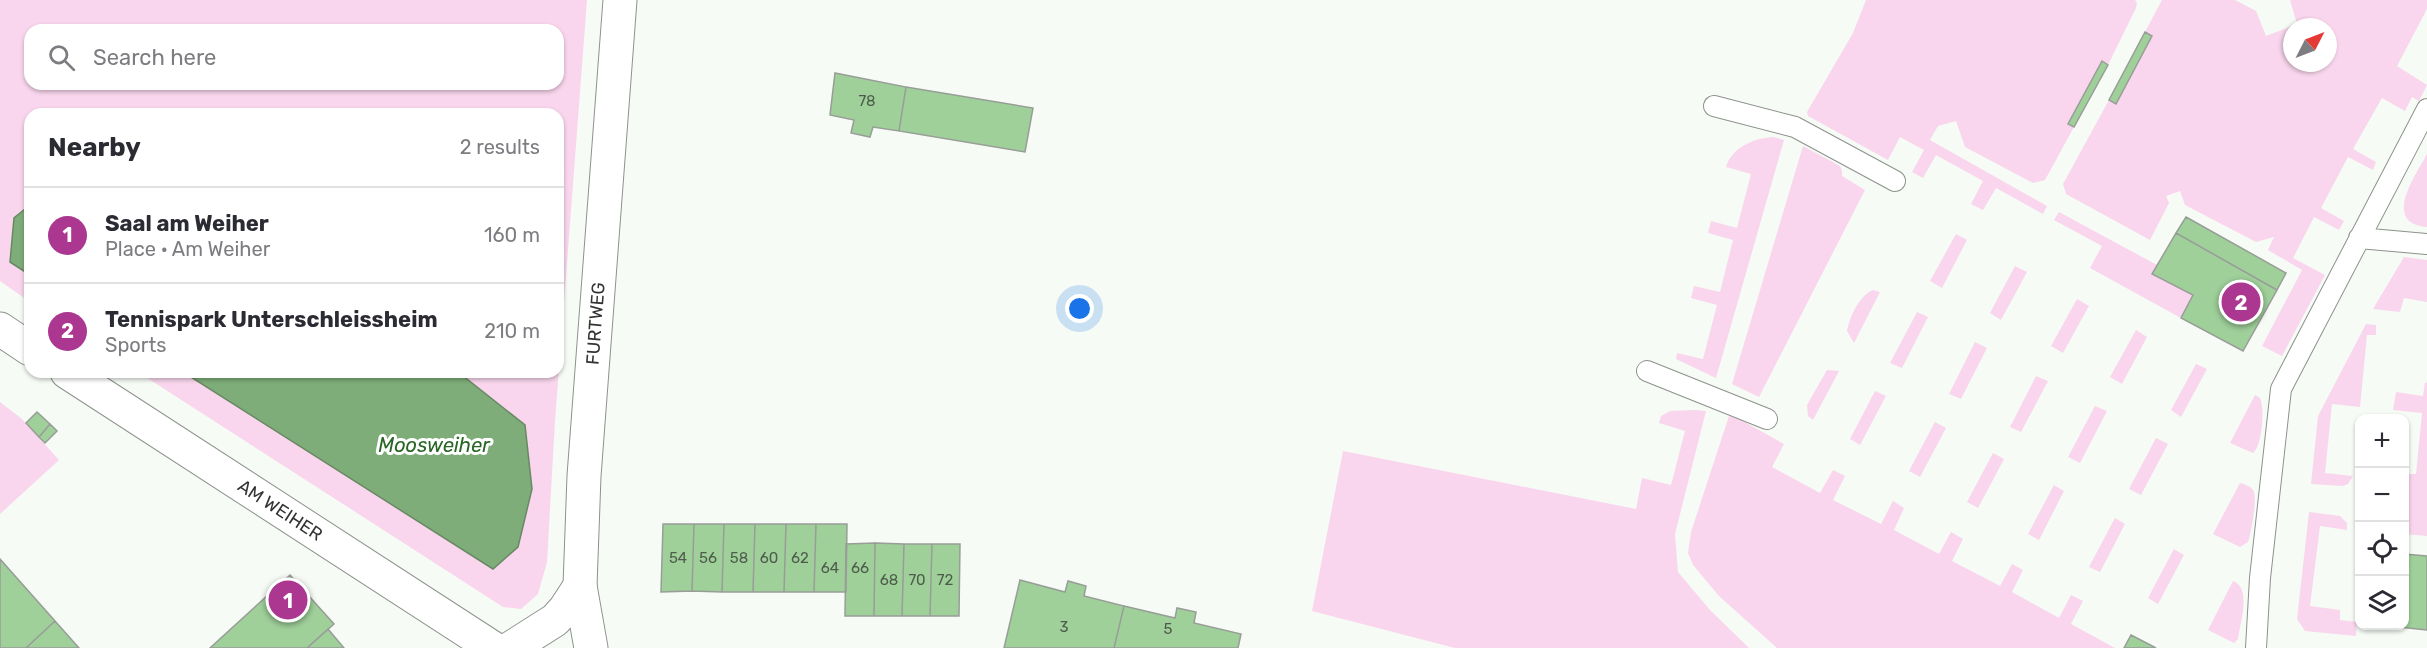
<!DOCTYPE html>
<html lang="en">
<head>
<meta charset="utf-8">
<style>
  body { margin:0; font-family:Rubik,sans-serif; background:#f2f2f3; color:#2b2b33 }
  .controls { position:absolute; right:18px; bottom:18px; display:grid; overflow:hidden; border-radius:12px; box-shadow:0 2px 4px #0004 }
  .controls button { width:54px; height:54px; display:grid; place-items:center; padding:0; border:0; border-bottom:2px solid #e1e1e2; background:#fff; color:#2b2b33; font:30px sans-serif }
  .compass { position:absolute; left:2283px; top:18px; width:54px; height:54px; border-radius:50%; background:#fff; box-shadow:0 2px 4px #0004; rotate:48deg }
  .you { position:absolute; left:1080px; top:309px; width:21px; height:21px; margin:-15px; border:4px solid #fff; border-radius:50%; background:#1a73e8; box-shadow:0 0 0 9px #1a73e833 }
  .badge { display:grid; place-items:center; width:39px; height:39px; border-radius:50%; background:#ab3790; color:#fff; font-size:20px; font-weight:700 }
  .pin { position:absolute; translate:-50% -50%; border:3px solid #fff; box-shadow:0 2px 6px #0006 }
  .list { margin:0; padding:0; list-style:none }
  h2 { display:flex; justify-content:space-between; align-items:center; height:78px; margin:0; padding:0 24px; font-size:26px }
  h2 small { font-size:20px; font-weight:400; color:#7c7c81 }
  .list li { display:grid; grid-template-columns:39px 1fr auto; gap:18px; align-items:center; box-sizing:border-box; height:96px; padding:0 24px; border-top:2px solid #e1e1e2 }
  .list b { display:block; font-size:22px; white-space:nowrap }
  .list p { margin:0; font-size:20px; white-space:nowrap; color:#7c7c81 }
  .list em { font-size:20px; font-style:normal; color:#7c7c81 }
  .icon { flex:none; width:33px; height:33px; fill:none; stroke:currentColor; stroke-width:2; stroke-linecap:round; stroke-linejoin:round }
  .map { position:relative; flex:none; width:2427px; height:648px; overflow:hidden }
  .search { position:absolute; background:#fff; box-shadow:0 2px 4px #0004; left:24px; top:24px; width:540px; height:66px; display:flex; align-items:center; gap:15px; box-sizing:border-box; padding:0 21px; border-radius:18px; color:#7c7c81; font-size:22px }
  .panel { position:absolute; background:#fff; box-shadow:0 2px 4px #0004; left:24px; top:108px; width:540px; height:270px; border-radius:18px }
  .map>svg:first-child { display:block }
  .green { fill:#f9d6ed; fill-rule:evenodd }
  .water { fill:#7ead79; stroke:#688964; stroke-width:1.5 }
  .building { fill:#9fd09a; stroke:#989d98; stroke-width:1.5 }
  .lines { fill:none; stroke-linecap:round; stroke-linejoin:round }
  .service-casing { stroke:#8d928d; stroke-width:22 }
  .minor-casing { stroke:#8d928d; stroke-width:35 }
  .service { stroke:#fff; stroke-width:20 }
  .minor { stroke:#fff; stroke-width:33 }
  .labels { text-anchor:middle; stroke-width:6; stroke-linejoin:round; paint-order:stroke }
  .number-label { font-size:15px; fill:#4e5c4c }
  .street-label { font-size:18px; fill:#333532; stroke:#fff }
  .water-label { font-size:20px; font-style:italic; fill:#286723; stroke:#fff }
</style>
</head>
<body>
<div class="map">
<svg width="2427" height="648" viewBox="0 0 2427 648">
  <rect width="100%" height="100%" fill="#f6fbf5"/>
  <path class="green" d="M0,0H587L555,421L547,562L538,594L521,609L503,607L138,372H183L493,568L463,376L454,372H558V114H30V205L14,218L10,262L30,275V302L0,281ZM30,30H558V84H30Z
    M1866,0H2135L2137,3L2136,8L2108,65L2069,124L2074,127L2045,180L2033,183L1965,147L1956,121L1938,126L1930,140L2047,206L2043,214L1996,188L1983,210L1971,204L1983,181L1936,155L1923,178L1912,172L1924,150L1900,137L1888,160L1808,116L1807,112L1853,33Z
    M2162,0H2235L2256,11L2266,36L2297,24L2290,0H2427V9L2397,66L2427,85L2419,101L2412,97L2405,111L2382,98L2353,149L2376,162L2373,170L2348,157L2321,208L2344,221L2339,230L2314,217L2293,258L2325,275L2282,356L2262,346L2302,270L2268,250L2274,237L2256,242L2185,205L2180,191L2166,196L2169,203L2150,240L2066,194L2063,184L2109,100L2116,103L2152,37L2145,32ZM2292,27H2328V63H2292Z
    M1774,137L1784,140L1716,378L1676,359L1677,353L1703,359L1717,305L1691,298L1694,286L1720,292L1733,240L1708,233L1711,221L1737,228L1751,174L1726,167C1732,147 1754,138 1774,137Z
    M1803,146L1840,166L1842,171V176L1865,190L1759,397L1732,384Z
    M2427,154V227C2381,223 2416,175 2427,154Z
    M2059,212L2157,265L2153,274L2193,295L2181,318L2090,268L2102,246L2054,220Z
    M1956,234L1967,240L1942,288L1930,281Z
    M2404,257L2427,260V302L2404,298L2400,312L2373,309Z
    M2015,266L2027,272L2001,320L1990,313Z
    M1873,290L1880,292L1854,343L1847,331C1850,316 1859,296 1873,290Z
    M2077,299L2089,306L2063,353L2051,346Z
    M1917,312L1928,317L1902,368L1890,363Z
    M2366,324L2376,325V335H2367L2360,407L2332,404L2325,473L2353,476L2348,484L2343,486L2311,484L2318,416Z
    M2136,330L2147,337L2122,384L2110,377Z
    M1975,342L1987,348L1961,399L1949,394Z
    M2196,364L2207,369L2181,417L2171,410Z
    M1827,370L1839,371L1813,420L1808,416L1807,405Z
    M2036,376L2048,381L2021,432L2010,427Z
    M2425,382L2427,383V536L2404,534L2405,474H2416L2422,413L2393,410L2396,392L2423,396Z
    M1875,391L1886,396L1860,445L1850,439Z
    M2255,395L2260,398C2265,408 2262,447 2253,453L2230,443Z
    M0,402L22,419L59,460L0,514Z
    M2095,406L2107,411L2080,463L2068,457Z
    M1695,410L1706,411L1675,534L1678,572L1710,610L1749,648H1455L1312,611L1343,451L1636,509L1642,478L1671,485L1685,431L1659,423L1661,416L1670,411Z
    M1729,416L1741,420L1784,444L1772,467L1820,493L1833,470L1845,476L1833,500L1881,524L1893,501L1904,508L1894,530L1939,554L1951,532L1963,539L1952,561L2000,586L2012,564L2023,570L2012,592L2059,618L2071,595L2083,601L2071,624L2115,648H1777L1719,596L1693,565L1688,553L1691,532Z
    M1935,422L1946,428L1920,477L1909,471Z
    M2156,438L2168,444L2141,495L2129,489Z
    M1993,453L2004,459L1978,508L1967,502Z
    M2240,483C2244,484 2250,486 2253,490C2258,496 2251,534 2248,542L2240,547L2213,534Z
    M2054,485L2064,491L2039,540L2028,534Z
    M2309,512L2340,516L2347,523V530L2320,526L2310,606L2340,610V620L2357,622L2356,636L2305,631L2297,619Z
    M2115,518L2125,524L2100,572L2089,567Z
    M2174,549L2184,555L2158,604L2148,598Z
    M2233,581C2252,588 2240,623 2238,639L2234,643L2208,630Z"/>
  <path class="water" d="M30,205V275L10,262L14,218Z
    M183,372H454L463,376L525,425L532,489L518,547L493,569Z"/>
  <path class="building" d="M2145,32L2152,36L2116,104L2109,100Z
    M2102,61L2108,65L2074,127L2068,124Z
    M835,73L906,87L899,131L873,127L870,137L851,133L854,120L830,115Z
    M906,87L1033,108L1025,152L899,131Z
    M2186,217L2286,273L2277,290L2176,233Z
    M2176,233L2277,290L2243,351L2181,318L2193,295L2152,274Z
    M37,412L50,424L39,437L26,423Z
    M50,424L57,431L45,443L39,437Z
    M663,524H694L692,591L661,592Z
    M694,524H724L722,592L692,591Z
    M724,524H755L753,592H722Z
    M755,524H786L784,592H753Z
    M786,524H816L814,592H784Z
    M816,524H847L846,592H814Z
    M875,543L874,616H845L846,544Z
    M875,543L904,544L902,616H874Z
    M904,544H932L930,616H902Z
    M932,544H960L959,616H930Z
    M2404,554L2427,556V630L2389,626H2404Z
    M0,559L55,621L26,648H0Z
    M290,575L334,624L307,648H210Z
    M1020,580L1065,592L1068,581L1086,586L1084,596L1124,606L1114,648H1004Z
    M1124,606L1175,618L1177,608L1196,612L1194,623L1241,634L1238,648H1114Z
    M55,621L79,648H26Z
    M328,629L344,648H307Z
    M2131,635L2156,648H2124Z"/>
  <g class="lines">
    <g class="service-casing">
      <path id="service" d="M1714,106L1795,127L1895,181
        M2359,238L2427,244
        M1647,371L1767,419
        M2256,648L2260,578L2281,389L2427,109"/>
    </g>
    <g class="minor-casing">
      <g id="minor">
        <path d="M0,329L30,349"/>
        <path id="s1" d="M67,372L493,648"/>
        <path d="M511,648L555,620L565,609L580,586"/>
        <path id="s2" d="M591,648L580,586L584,476L620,0"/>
      </g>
    </g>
    <use href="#service" class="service"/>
    <use href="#minor" class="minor"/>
  </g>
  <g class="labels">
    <g class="number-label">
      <text x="867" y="106">78</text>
      <text x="678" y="563">54</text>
      <text x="708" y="563">56</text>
      <text x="739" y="563">58</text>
      <text x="769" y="563">60</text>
      <text x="800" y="563">62</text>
      <text x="830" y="573">64</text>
      <text x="860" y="573">66</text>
      <text x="889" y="585">68</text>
      <text x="917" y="585">70</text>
      <text x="945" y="585">72</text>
      <text x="1064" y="632">3</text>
      <text x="1168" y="634">5</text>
    </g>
    <g class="street-label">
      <text dy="6" stroke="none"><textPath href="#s2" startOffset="326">FURTWEG</textPath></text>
      <text dy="6" stroke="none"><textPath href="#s1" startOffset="254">AM WEIHER</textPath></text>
    </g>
    <g class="water-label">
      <text x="434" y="452">Moosweiher</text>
    </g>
  </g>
</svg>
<div class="controls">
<button>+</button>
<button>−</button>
<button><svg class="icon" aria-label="locate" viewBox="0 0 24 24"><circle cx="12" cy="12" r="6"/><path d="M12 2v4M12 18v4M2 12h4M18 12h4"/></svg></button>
<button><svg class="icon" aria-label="layers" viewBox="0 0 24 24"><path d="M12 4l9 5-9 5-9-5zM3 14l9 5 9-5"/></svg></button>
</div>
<svg class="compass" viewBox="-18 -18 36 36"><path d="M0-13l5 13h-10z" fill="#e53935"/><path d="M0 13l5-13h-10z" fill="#7c7c81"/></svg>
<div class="you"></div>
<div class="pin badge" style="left:288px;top:600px">1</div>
<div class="pin badge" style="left:2241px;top:302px">2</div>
<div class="search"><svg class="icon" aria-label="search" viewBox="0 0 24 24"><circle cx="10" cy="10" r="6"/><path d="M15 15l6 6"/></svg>Search here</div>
<section class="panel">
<h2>Nearby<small>2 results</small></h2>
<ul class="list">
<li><span class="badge">1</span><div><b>Saal am Weiher</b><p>Place · Am Weiher</p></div><em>160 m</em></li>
<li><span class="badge">2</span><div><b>Tennispark Unterschleissheim</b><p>Sports</p></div><em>210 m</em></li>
</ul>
</section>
</div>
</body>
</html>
